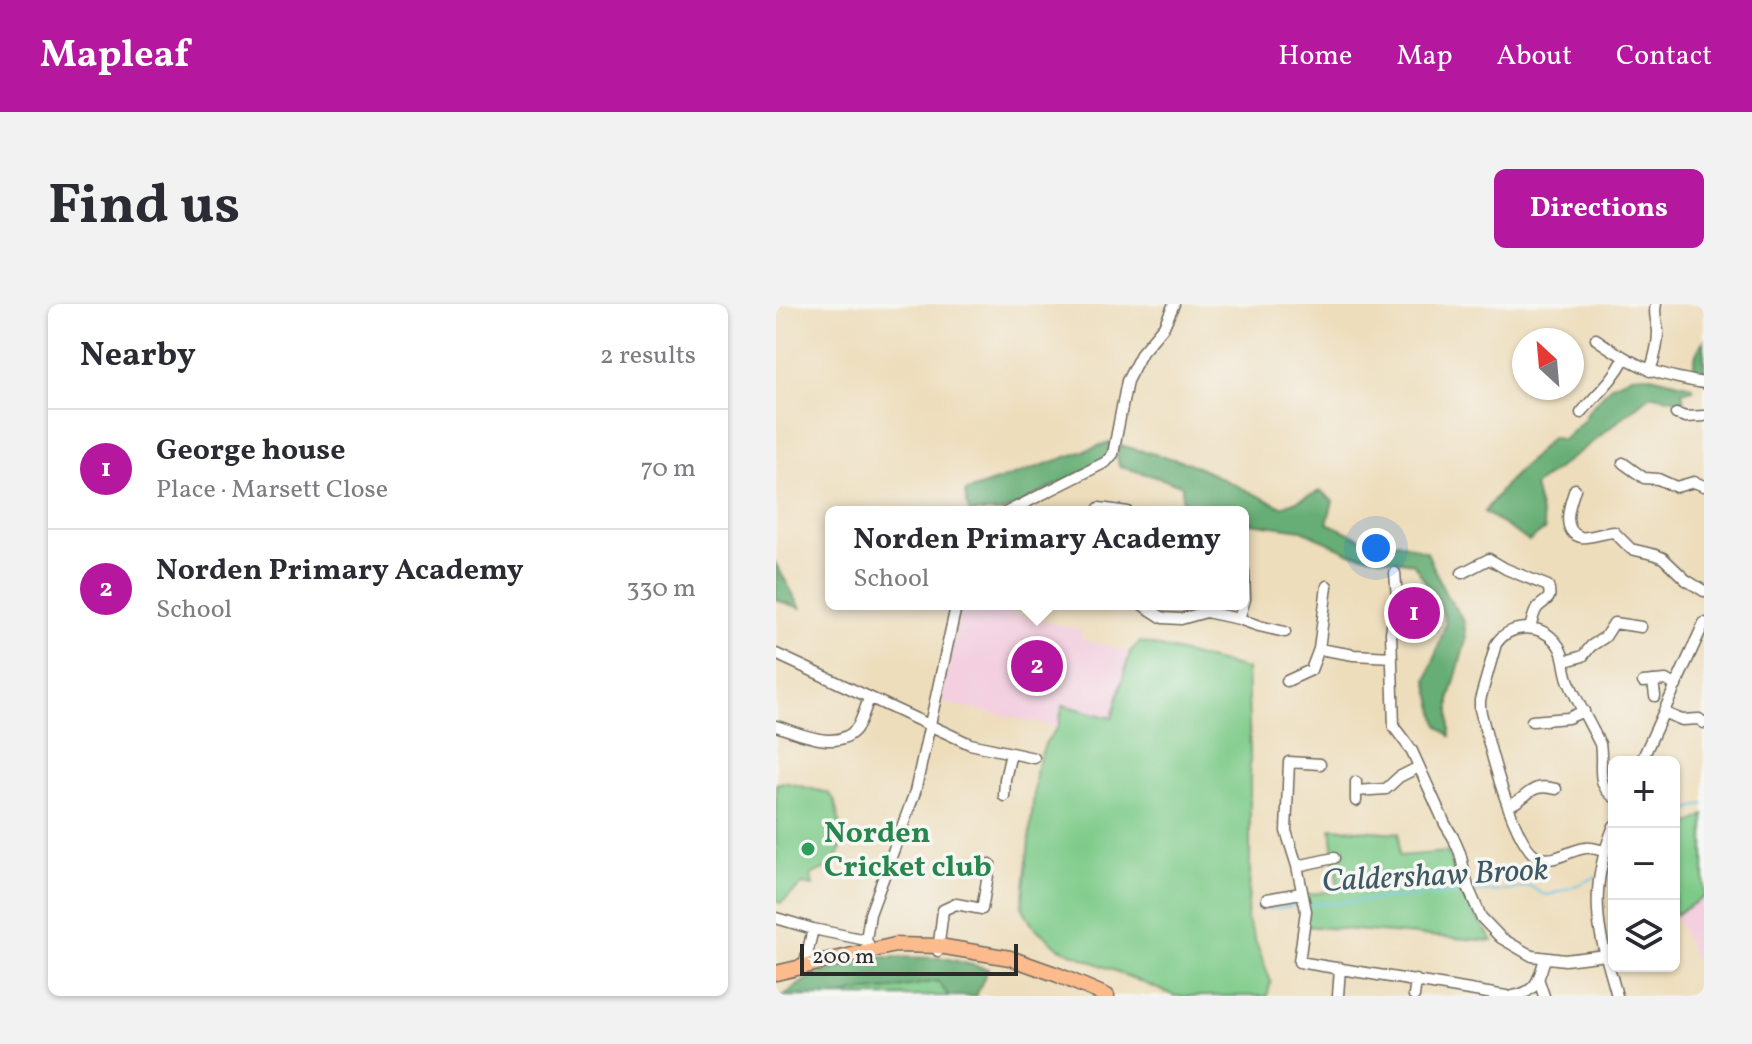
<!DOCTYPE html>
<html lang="en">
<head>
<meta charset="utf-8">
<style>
  body { margin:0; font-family:Vollkorn,serif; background:#f2f2f3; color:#2b2b33 }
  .controls { position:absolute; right:24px; bottom:24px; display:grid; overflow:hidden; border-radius:12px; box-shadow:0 2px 6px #0004 }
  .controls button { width:72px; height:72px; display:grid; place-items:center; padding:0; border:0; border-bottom:2px solid #e1e1e2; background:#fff; color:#2b2b33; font:40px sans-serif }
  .compass { position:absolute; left:736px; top:24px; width:72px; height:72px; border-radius:50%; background:#fff; box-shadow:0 2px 6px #0004; rotate:334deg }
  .scale { position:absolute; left:24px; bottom:20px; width:218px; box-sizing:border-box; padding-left:8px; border:4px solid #2b2b2b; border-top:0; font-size:22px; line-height:28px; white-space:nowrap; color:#2b2b2b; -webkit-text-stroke:6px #f6f6f2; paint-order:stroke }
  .you { position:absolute; left:600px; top:244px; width:28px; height:28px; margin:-20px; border:6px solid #fff; border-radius:50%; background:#1a73e8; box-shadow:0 0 0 12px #1a73e833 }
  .badge { display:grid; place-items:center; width:52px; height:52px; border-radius:50%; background:#b5179e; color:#fff; font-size:26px; font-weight:700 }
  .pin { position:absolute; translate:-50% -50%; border:4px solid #fff; box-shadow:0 2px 8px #0006 }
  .popup { position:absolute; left:49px; top:202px; width:424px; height:104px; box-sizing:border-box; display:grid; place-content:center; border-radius:12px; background:#fff; filter:drop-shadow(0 2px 6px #0005); font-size:26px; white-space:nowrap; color:#7c7c81 }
  .popup b { font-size:30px; color:#2b2b33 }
  .popup::after { content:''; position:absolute; left:50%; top:100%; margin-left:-16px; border:16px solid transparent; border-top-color:#fff }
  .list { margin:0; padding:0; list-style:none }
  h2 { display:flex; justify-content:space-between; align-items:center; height:104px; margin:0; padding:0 32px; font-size:34px }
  h2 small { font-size:26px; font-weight:400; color:#7c7c81 }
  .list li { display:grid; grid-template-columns:52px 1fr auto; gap:24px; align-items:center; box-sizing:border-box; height:120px; padding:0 32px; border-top:2px solid #e1e1e2 }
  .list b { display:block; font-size:30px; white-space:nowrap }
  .list p { margin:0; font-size:26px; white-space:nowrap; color:#7c7c81 }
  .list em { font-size:26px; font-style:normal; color:#7c7c81 }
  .icon { flex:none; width:44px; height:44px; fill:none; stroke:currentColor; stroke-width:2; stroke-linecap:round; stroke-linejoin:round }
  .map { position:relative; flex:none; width:928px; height:692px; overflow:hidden; border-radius:12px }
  header { display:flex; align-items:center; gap:48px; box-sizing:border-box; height:112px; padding:0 40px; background:#b5179e; color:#fff }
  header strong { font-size:38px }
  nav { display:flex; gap:44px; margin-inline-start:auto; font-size:28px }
  .intro { display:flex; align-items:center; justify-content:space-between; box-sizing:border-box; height:192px; padding:0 48px }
  h1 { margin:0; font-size:56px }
  .button { padding:20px 36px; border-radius:12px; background:#b5179e; color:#fff; font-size:28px; font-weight:700 }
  main { display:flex; gap:48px; padding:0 48px }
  aside { flex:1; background:#fff; border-radius:12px; box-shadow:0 2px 6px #0004 }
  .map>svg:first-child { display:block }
  .built { fill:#f3cfdf }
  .green { fill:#7dca88; stroke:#547a5a; stroke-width:2 }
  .forest { fill:#66ae74; stroke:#486c50; stroke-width:2 }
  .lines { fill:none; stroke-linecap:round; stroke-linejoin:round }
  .stream { stroke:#6bc4e8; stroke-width:2 }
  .minor-casing { stroke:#6f695d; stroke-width:13 }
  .major-casing { stroke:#6f695d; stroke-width:17 }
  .minor { stroke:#fff; stroke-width:10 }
  .major { stroke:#fbbb8c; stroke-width:14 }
  .leisure-dot { fill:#2e9e5b; stroke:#f6f6f2; stroke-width:3 }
  .labels { text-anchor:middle; stroke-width:7; stroke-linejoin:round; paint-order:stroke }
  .leisure-label { font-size:30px; font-weight:bold; fill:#27864d; stroke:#f6f6f2; text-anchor:start }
  .water-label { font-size:32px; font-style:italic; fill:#3e5964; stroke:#f6f6f2 }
</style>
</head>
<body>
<header>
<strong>Mapleaf</strong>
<nav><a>Home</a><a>Map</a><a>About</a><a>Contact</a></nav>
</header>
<div class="intro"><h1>Find us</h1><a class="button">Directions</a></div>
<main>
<aside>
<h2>Nearby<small>2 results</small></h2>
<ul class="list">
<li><span class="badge">1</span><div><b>George house</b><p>Place · Marsett Close</p></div><em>70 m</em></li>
<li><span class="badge">2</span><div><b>Norden Primary Academy</b><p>School</p></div><em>330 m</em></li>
</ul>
</aside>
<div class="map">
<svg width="928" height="692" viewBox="0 0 928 692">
  <rect width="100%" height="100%" fill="#f6f6f2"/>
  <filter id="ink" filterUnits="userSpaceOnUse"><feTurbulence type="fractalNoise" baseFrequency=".0125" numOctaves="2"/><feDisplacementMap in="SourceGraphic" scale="16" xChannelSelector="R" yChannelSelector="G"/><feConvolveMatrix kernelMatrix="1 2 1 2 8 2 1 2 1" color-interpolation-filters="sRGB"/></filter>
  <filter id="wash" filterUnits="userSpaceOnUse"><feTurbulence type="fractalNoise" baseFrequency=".006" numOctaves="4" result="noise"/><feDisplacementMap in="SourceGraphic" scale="32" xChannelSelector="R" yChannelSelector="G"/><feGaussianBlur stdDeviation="1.8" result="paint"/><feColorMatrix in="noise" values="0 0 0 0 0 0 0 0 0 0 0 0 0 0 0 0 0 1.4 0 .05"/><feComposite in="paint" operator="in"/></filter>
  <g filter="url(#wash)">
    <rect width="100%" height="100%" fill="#edddbb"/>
    <path class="built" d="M192,300H206L214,304L306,326L305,335L354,348L336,414L287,401L282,423L167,399L168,381L184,308Z
      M928,511V676L898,609V530Z"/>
    <path class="green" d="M364,338L471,365L474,448V571L471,614L495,678L491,692H399L283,644L256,621L246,602L261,462L270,438L282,423L287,401L336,414L354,348Z
      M8,478L52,489L58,495L68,537L56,566L47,565L35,571L37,582L27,580L5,599L0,597V480Z
      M928,511V593L899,611L898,530Z
      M555,524L623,529V552L672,548L687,593L717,637L528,622L529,591L562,586Z
      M161,677L173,692H67L77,688L116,685Z"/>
    <path class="forest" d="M928,36V72L916,71L920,49Z
      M871,71L915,82L918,85L906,88L908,97L878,91L873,92L814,140L758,182L769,225L753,237L708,208L730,180L776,133L787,136L808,116L813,106L836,81L856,72Z
      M337,137L331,151L320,161L227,208H193L189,188Z
      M343,141L413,159L506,203L545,187L557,197L551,219L604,243L622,238L651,248L669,289L688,317L690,336L674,394V432L662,421L651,376L670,319L663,299L637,259L574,249L526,226L467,218V208H420L406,199V181L343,162L341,151Z
      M0,260L25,304L0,296Z
      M100,653L169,654L212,665L200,692H173L161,677L116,685L77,688L67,692H7L37,671Z"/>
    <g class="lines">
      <path class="stream" d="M898,515L910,506L928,500
        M828,569L838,565
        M700,588C713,587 727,588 740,585C744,584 748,582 752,582C759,583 763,590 770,591C777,591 812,577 819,573
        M533,601L690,589
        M480,603L494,605L526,601"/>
    </g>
  </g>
  <g filter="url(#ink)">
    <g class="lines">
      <g class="minor-casing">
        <path id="minor" d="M820,35C860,63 880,71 928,79
          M874,67C879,53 882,41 882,27C881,17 877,10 880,0
          M805,109C820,90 837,77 848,55
          M900,110L910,113L928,112
          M847,159L868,174L882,175L900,183L918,178L928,182
          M799,185C795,197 783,227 805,233C810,235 830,228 838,228L855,245L880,251L887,254L910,276L928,287
          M323,204L352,208
          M231,208L330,158L337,150L351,77L366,48L388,22L398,0
          M619,269L621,293L615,328L618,423L636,447L669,520L677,533L684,549L692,583L705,613L725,634L756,652L789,656L830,651
          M686,269L713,255L730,265L772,282C777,297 769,295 761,304C757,310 756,318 754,324
          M551,282L543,345L578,351L616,353
          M365,300L387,314L405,315L430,308L463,315L483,322L509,328
          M463,315L469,295L468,267
          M617,321L658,323
          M0,350L194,440L258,454
          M790,357L807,352L815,342L829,333L838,319L865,323
          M511,377L535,366L543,345
          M877,377L879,392
          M867,378L890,376L900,382
          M889,409L906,416L923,415L928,419
          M756,417L792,414L808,407
          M0,422C23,429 61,448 80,425C86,417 89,404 93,395
          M865,458L928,319
          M544,460L513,458L510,527L521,562L530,607L523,658L730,692
          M580,487L610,485L623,473L643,463
          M228,492L229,475L235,449
          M580,497V478
          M732,502C754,494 752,478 780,485
          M838,522C827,549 820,577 822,607C823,634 834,665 841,692
          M828,547C823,546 815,543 810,544C794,545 779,560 762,553C737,542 711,433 704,405V396L720,340C733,320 763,319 779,337C790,349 787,364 793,378C802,399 814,420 824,440C828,460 818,480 838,493
          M521,562L558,554
          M491,595L525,589
          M0,614L37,625L90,636
          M96,647L90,636L94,610L139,488L179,307L182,300
          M162,647L167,606L180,600L206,605L214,560
          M28,663L37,625
          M763,677L768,692
          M562,692L564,664
          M638,692L640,676
          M737,692C761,688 763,675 769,654"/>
      </g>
      <g class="major-casing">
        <path id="major" d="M0,669L119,641L163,642L234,654L282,671L331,692"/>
      </g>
      <use href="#minor" class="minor"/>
      <use href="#major" class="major"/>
    </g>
  </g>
  <circle class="leisure-dot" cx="32" cy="545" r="8"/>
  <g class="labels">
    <g class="leisure-label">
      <text x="48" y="538">Norden<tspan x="48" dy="34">Cricket club</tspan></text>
    </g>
    <g class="water-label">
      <text transform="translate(659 570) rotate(-3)" y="11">Caldershaw Brook</text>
    </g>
  </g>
</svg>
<div class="controls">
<button>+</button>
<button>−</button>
<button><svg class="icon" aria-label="layers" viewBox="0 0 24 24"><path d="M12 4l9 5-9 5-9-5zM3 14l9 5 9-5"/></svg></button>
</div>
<svg class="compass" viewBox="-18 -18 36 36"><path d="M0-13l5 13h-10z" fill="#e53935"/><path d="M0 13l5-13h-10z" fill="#7c7c81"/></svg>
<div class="scale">200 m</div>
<div class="you"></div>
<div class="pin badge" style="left:638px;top:309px">1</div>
<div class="pin badge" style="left:261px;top:362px">2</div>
<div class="popup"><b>Norden Primary Academy</b>School</div>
</div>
</main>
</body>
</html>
